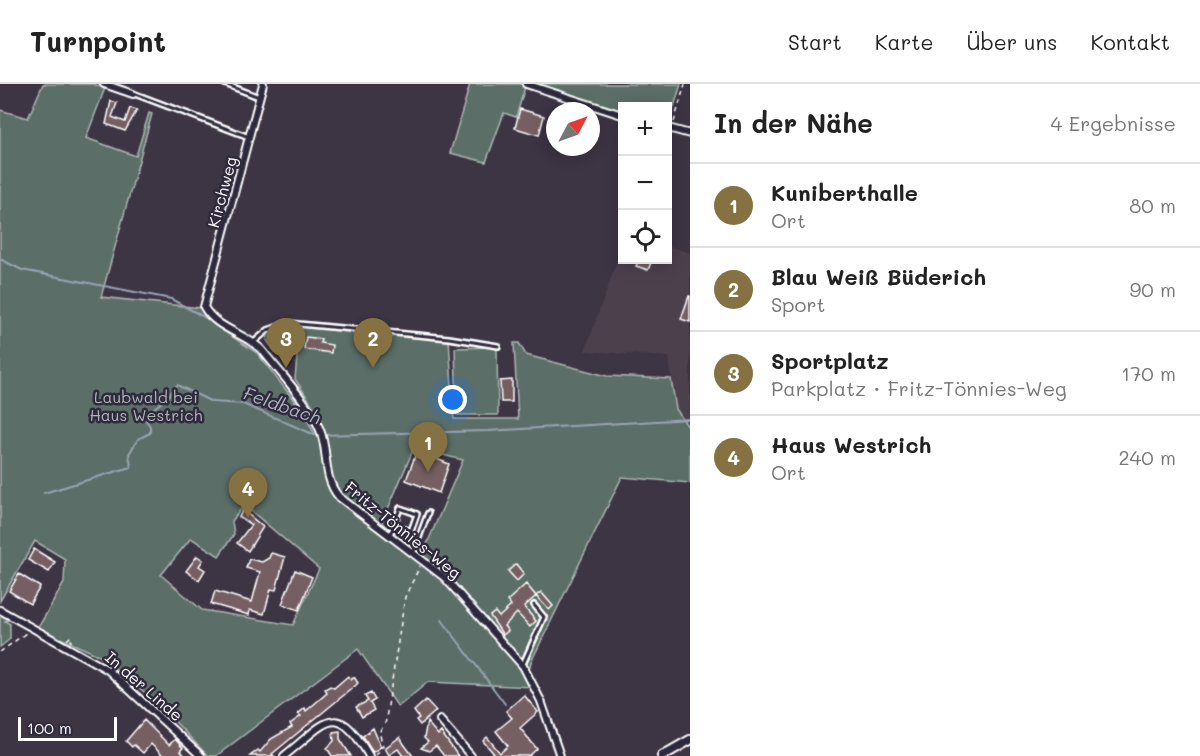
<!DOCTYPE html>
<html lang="de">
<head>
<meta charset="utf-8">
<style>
  body { margin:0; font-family:Mali,sans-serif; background:#f2f2f2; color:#222 }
  .controls { position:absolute; right:18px; top:18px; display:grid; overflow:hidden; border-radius:0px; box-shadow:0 3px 15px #0003 }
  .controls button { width:54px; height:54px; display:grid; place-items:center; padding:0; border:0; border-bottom:2px solid #e0e0e0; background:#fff; color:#222; font:30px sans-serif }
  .compass { position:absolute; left:546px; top:18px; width:54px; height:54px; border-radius:50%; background:#fff; box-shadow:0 3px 15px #0003; rotate:49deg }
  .scale { position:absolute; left:18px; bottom:15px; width:99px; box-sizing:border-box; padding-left:6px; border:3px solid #fff; border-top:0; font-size:16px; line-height:21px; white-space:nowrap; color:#fff; -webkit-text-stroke:4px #2f2a3d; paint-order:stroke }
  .you { position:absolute; left:453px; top:316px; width:21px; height:21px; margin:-15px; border:4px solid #fff; border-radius:50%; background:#1a73e8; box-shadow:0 0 0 9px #1a73e833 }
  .badge { display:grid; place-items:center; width:39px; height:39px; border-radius:50%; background:#857141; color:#fff; font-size:20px; font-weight:700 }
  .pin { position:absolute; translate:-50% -50px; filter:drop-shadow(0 2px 3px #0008) }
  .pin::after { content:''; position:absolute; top:32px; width:21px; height:18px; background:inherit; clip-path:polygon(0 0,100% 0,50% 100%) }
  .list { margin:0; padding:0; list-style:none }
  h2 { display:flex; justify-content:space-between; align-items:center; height:78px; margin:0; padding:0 24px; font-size:26px }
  h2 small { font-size:20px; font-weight:400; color:#767676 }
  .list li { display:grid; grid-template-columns:39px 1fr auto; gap:18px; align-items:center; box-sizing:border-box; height:84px; padding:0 24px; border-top:2px solid #e0e0e0 }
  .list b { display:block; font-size:22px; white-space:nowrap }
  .list p { margin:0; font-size:20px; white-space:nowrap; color:#767676 }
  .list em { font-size:20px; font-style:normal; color:#767676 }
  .icon { flex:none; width:33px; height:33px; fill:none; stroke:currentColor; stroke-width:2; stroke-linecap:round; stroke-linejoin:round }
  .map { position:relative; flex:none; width:690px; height:672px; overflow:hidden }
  header { display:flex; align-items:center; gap:36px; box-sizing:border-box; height:84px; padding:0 30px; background:#fff; border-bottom:2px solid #e0e0e0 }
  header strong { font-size:28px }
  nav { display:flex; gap:33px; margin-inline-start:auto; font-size:21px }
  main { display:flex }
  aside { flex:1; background:#fff }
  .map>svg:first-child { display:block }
  .built { fill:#4e414d }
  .green { fill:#5b6e67; stroke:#adb6b3; stroke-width:1.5; fill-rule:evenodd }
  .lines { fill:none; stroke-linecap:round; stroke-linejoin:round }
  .stream { stroke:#99a4b3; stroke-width:2 }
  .building { fill:#755e62; stroke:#fff; stroke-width:1.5 }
  .service-casing { stroke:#fff; stroke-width:8 }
  .minor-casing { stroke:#fff; stroke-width:10 }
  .tertiary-casing { stroke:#fff; stroke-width:12 }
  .path { stroke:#fff; stroke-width:1.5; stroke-dasharray:4.5 4.5; stroke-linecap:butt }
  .service { stroke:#2f2a3d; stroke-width:3 }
  .minor { stroke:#2f2a3d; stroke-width:6 }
  .tertiary { stroke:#2f2a3d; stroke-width:8 }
  .labels { text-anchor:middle; stroke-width:5; stroke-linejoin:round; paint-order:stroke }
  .street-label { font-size:16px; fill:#fff; stroke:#2f2a3d }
  .park-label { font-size:16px; fill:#adb6b3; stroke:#2f2a3d }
  .water-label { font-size:18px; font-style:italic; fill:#aab4c0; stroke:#2f2a3d }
</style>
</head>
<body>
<header>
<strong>Turnpoint</strong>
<nav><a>Start</a><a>Karte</a><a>Über uns</a><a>Kontakt</a></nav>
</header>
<main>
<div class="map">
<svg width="690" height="672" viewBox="0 0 690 672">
  <rect width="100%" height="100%" fill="#3d3444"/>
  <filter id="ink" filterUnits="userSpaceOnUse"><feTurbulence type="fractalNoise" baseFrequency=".0167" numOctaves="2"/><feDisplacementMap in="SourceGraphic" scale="12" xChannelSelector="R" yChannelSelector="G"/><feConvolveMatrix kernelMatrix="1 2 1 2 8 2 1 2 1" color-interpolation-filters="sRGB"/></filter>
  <g filter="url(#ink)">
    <path class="built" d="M668,162L690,169V368V346L676,325L669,273L585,267L622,163V176H668Z"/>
    <path class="green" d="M43,0H93L105,4L86,54L136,72L149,29L152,30L101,213L201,224L213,240L257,269L304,329L309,330L315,325L295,295L297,273L293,267L270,261L267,256L269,247L288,241L449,255L454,335H518L514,259H519L526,271L607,292L671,295L676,325L690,346V399L622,393L531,578L527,594L533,603L428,598L398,623L358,565L216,672H208L153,615L98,571L38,544L64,499L65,475L35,457L0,517V26L28,34ZM414,364L463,376L424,467L382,439ZM244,421L319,485L293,541L202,526L161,491L191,454L219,472L234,450L232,437Z
      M470,0H521L525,3L516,33L504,29L486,78L450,69Z
      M533,0H681L669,39L668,22H622V28Z
      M497,263L498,331H457L455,264Z
      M0,529L10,535L5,537L10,540V555L0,563Z"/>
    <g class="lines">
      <path class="stream" d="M0,175L22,186L171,215L215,239
        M238,253C269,273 300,318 315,351
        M44,409L131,383L129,370L138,355L150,349V342L143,332L165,316L177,301L212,318L243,320L315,351L488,347L690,335
        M442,536L505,620"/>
    </g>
    <path class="building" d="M111,17L117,19L112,33L125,38L130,24L137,26L125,47L106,40Z
      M520,25L544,32L539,51L515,44Z
      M639,176H652L648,186L636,182Z
      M689,212H690V238L681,235Z
      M306,253L321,255L320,259L332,261L331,269L304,265Z
      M512,296V318H501L500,297Z
      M417,367L449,380L439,409L406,396Z
      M243,426L263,443L248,467L237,459L251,441L239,433Z
      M34,465L55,478L49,488L28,476Z
      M271,469L285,473L276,506L271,505L264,530L250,526L249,531L211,520L215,507L252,518L260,488L246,484L249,475L262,478L269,474Z
      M197,472L203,476L199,482L205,486L199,496L186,487Z
      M516,480L524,490L517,497L508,487Z
      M295,486L312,493L299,526L282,520Z
      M19,490L40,503L30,520L9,507Z
      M526,500L536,512L524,523L536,537L530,543L517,529L504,542L508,547L503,551L490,532L495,528L499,533L511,522L507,517Z
      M541,508L553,522L549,526L536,512Z
      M348,592L351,596L354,593L358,599L355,602L272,670L274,672H250L258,666L260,668L271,655L292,643L290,640L301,632L298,630L305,624L306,627L327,609L325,605L330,602L334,604Z
      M371,609L375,616L370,619L374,626L362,633L356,623L368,617L365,612Z
      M524,611L538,628L520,644L537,665L529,672H496L483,657L487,653L500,669L508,662L496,647L512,634L506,627Z
      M426,616L436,627L420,641L416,636L419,634L414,627Z
      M144,636L169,661L175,655L183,664L180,667L186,672H163L151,660L143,669L134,661L132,663L126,657Z
      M427,638L438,651L441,648L458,672H444L436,662L429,667L421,664L428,658L424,654Z
      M373,644L381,663L373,668L363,652Z
      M340,647V655L351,672H332L327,664L334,657L333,648Z
      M400,653L404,660L413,672H403L398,665L389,671L385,664Z"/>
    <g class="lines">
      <g class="service-casing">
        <path id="service" d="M225,0L259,13
          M135,10L249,53
          M254,258L268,246L288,239L449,254L498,262
          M390,451L400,424L417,430L411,447L393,441
          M413,470L428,429
          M523,580L544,533L534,521"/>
      </g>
      <g class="minor-casing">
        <path id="minor" d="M104,0L133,10
          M263,0L204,223C216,245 245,249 262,266C280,289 309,319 320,346C329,368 322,393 339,413L444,493L523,582L541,617L560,672
          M526,0L622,31
          M668,44L690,50
          M0,526L108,586L201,672
          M440,636L471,672
          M284,672C326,639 336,614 369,672"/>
      </g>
      <g class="tertiary-casing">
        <path id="tertiary" d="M662,672L690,656"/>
      </g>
      <path class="path" d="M674,38L685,0
        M67,556L71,552V558
        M0,568L26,549
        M376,671L383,662L379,648L385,641L405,513L420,482"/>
      <use href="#service" class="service"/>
      <use href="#minor" class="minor"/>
      <use href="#tertiary" class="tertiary"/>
    </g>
  </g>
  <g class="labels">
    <g class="street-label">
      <text transform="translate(222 108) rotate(-75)" y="6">Kirchweg</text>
      <text transform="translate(403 446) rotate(39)" y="6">Fritz-Tönnies-Weg</text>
      <text transform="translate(144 602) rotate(41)" y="6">In der Linde</text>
    </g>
    <g class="park-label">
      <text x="146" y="319">Laubwald bei<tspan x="146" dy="18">Haus Westrich</tspan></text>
    </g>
    <g class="water-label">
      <text transform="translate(282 322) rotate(19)" y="6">Feldbach</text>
    </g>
  </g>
</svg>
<div class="controls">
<button>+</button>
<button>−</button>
<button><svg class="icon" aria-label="locate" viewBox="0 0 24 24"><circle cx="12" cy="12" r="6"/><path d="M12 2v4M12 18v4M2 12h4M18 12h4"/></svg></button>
</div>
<svg class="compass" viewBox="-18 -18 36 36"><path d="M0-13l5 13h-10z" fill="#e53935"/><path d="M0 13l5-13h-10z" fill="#767676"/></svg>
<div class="scale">100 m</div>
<div class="you"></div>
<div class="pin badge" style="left:428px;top:388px">1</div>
<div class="pin badge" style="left:373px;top:284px">2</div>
<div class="pin badge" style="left:286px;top:284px">3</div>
<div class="pin badge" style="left:248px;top:434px">4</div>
</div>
<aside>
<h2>In der Nähe<small>4 Ergebnisse</small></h2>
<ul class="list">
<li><span class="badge">1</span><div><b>Kuniberthalle</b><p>Ort</p></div><em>80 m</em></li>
<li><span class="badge">2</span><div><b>Blau Weiß Büderich</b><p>Sport</p></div><em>90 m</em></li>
<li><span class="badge">3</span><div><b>Sportplatz</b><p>Parkplatz · Fritz-Tönnies-Weg</p></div><em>170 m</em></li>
<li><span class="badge">4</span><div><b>Haus Westrich</b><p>Ort</p></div><em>240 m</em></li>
</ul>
</aside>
</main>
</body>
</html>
